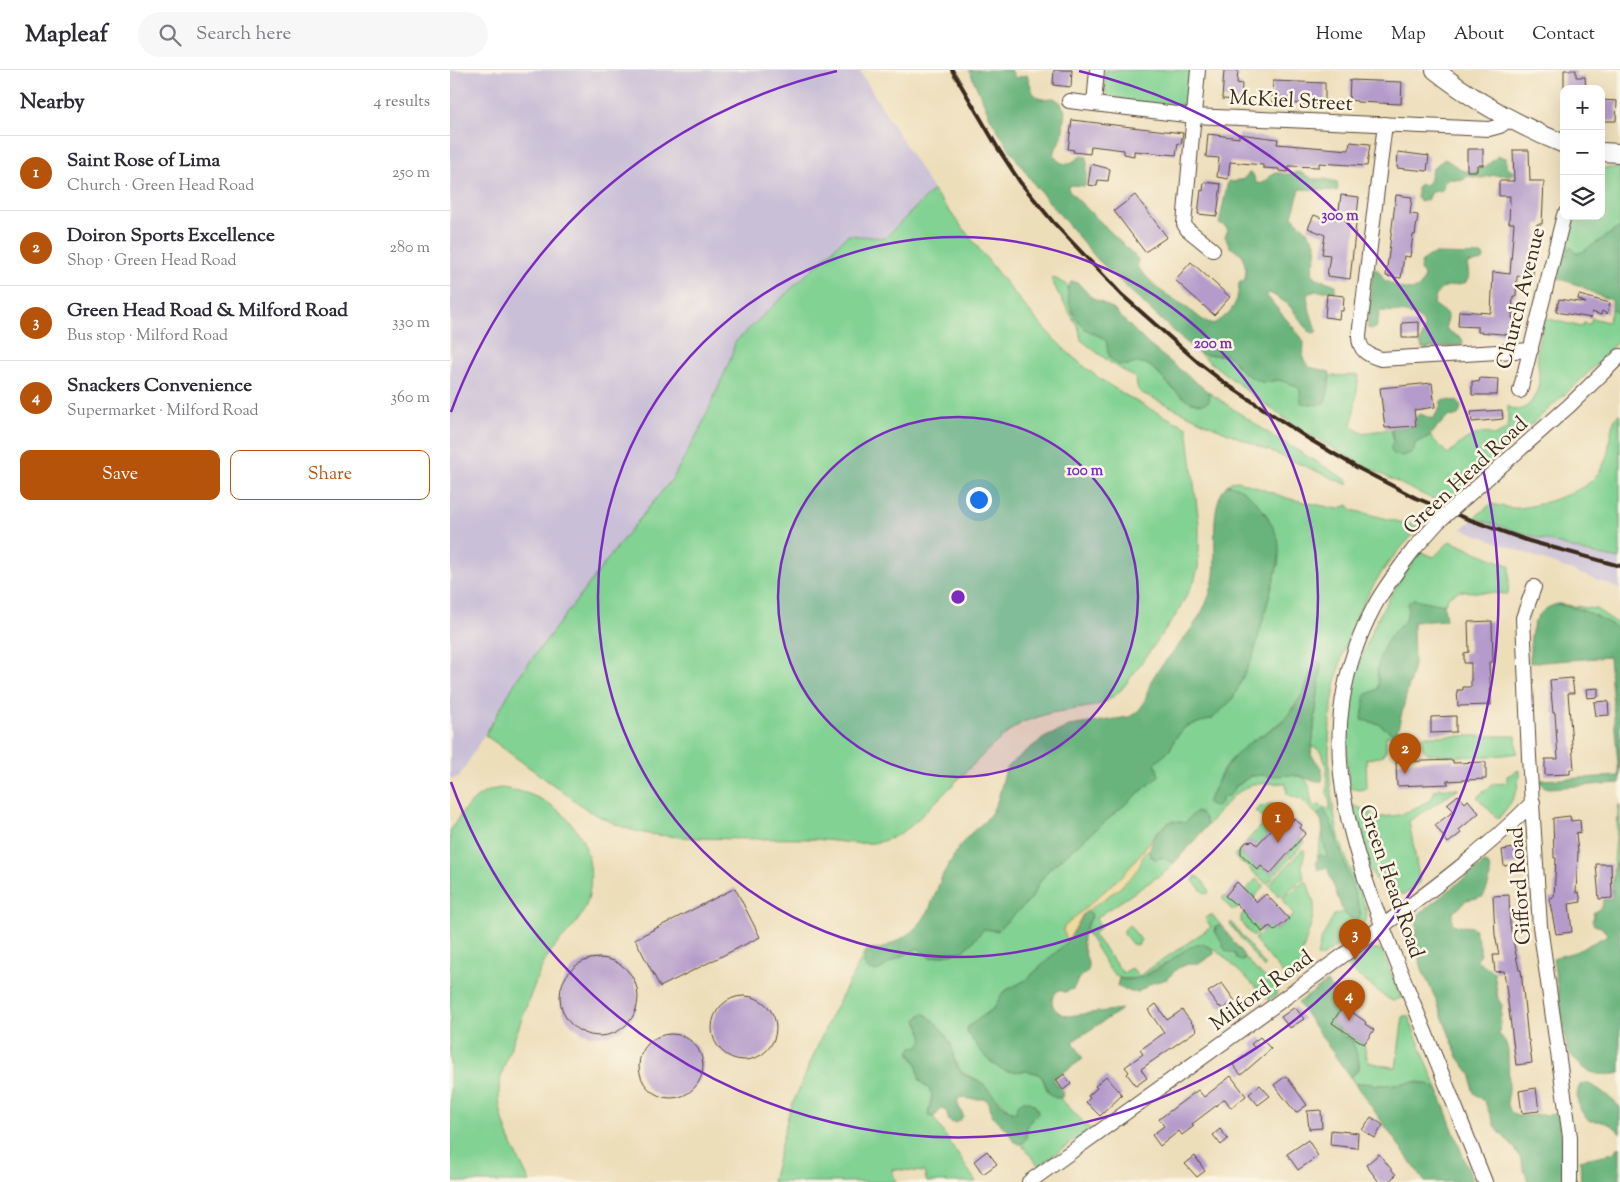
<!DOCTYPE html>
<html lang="en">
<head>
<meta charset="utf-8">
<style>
  body { margin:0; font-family:"Sorts Mill Goudy",serif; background:#f7f7f7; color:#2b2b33 }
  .controls { position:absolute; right:15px; top:15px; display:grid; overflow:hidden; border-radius:10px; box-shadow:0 5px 20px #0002 }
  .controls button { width:45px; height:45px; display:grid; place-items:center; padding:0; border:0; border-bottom:1px solid #e1e1e2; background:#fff; color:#2b2b33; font:25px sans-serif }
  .you { position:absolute; left:528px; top:429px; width:18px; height:18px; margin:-12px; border:4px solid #fff; border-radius:50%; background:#1a73e8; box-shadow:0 0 0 8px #1a73e833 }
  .badge { display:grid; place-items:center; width:32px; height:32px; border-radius:50%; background:#b45309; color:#fff; font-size:16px; font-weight:700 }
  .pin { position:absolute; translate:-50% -41px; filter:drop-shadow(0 1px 2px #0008) }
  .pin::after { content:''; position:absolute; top:26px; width:18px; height:15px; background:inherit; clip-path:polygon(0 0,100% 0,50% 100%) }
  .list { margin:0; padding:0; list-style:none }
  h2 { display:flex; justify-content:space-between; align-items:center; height:65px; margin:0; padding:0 20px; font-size:21px }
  h2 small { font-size:16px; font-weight:400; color:#7c7c81 }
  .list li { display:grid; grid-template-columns:32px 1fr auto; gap:15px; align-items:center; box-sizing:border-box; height:75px; padding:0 20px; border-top:1px solid #e1e1e2 }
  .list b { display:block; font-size:19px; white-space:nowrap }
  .list p { margin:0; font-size:16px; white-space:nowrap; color:#7c7c81 }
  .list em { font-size:16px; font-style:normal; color:#7c7c81 }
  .actions { display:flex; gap:10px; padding:15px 20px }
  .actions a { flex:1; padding:11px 0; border:1px solid #b45309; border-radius:10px; text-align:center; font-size:18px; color:#b45309 }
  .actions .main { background:#b45309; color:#fff }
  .icon { flex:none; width:28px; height:28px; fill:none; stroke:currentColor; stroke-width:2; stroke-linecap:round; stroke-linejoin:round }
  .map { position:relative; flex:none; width:1170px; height:1112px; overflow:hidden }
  header { display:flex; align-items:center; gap:30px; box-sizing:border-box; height:70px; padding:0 25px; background:#fff; border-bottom:1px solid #e1e1e2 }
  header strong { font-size:24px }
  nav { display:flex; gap:28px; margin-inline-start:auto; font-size:18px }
  .search { width:350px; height:45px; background:#f7f7f7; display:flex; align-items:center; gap:12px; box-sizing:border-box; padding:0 18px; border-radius:28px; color:#7c7c81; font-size:19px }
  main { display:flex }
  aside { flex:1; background:#fff }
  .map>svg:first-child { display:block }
  .industrial { fill:#c9bfd7 }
  .green { fill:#82d293; stroke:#5e7e58; fill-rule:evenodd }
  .forest { fill:#69b47d; stroke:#526f4e }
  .sand { fill:#eeda9e; stroke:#94825e }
  .building { fill:#b49bcb }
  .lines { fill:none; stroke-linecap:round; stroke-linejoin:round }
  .minor-casing { stroke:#564535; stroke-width:16 }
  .major-casing { stroke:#564535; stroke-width:20 }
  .minor { stroke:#fff; stroke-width:14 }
  .major { stroke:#fff; stroke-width:18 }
  .rail { stroke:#3b2a1e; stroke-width:4 }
  .minor-bridge-casing { stroke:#564535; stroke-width:16; stroke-linecap:butt }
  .minor-bridge { stroke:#fff; stroke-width:14 }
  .ring { fill:none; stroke:#7b2cbf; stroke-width:2.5 }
  .labels { text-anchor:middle; stroke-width:5; stroke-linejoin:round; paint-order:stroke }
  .street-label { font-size:21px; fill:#3b2a1e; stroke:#fcf5e5 }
  .centre { fill:#7b2cbf; stroke:#fcf5e5; stroke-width:2.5 }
  .ring-label { font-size:15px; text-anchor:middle; font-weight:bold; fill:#7b2cbf; stroke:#fcf5e5; stroke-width:5; stroke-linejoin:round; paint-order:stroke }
</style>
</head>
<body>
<header>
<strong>Mapleaf</strong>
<div class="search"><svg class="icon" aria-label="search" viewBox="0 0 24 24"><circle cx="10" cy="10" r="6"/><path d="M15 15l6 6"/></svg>Search here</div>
<nav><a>Home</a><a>Map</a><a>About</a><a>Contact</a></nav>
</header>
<main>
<aside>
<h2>Nearby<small>4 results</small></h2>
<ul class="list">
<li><span class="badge">1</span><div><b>Saint Rose of Lima</b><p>Church · Green Head Road</p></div><em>250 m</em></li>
<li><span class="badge">2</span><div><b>Doiron Sports Excellence</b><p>Shop · Green Head Road</p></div><em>280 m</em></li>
<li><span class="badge">3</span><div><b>Green Head Road &amp; Milford Road</b><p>Bus stop · Milford Road</p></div><em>330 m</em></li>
<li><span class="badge">4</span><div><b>Snackers Convenience</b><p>Supermarket · Milford Road</p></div><em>360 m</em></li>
</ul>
<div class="actions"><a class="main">Save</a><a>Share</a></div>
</aside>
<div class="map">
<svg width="1170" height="1112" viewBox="0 0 1170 1112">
  <rect width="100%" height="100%" fill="#fcf5e5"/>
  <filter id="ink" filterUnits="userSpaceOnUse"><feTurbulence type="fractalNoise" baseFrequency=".02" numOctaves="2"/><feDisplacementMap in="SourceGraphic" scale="10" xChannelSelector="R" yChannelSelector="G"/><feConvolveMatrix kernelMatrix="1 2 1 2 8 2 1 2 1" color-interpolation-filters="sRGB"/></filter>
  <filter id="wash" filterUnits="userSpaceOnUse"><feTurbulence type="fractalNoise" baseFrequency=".0096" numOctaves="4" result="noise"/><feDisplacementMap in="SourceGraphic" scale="20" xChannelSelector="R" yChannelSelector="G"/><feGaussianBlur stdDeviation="1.12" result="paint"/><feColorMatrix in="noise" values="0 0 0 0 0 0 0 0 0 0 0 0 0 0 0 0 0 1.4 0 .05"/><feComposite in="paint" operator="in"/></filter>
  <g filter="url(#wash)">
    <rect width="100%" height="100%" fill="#eddeba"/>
    <path class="industrial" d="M0,0H409L483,120L435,168L285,272L281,288L251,357L223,408L174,468L69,606L9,707L0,710Z
      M1024,448L1135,482L1170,489V519L1012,459Z"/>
    <path class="green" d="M655,0H740L735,38L733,39L664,31C652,23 654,13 655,0Z
      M1151,98H1170V157L1132,183H1127L1122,178L1119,177L1117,185L1112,190L1124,146H1151Z
      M483,120C506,149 528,178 551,207C577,239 603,272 636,298C667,323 701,340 737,357L749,454V479L748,498L744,512L726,545L676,614L668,623L657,631L645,636L600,643L573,652L561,660L541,677L461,756C449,765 438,771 423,773C403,775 379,769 359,769C306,768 252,771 199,764C178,761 158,751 139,741L35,665L69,606L174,468L223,408L251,357L281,288L285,272L398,165L435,168Z
      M603,207L618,216C617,233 625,252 639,261C645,265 652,266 657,271C658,278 659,289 665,292C677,301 684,289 694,293C701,296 707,302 712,308C724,321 735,331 753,334L759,323L757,321L823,366L897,410L899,414H896L755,353L690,322L687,317L686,310L682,306L658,291L631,270L629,259L607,221L602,210Z
      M1162,239L1165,242L1170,244V269L1133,308L993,434C948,413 903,391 860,365C820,340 783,310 746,281L756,285H775L782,288L786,295L824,311C834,308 843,313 850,320V327L878,322L880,306L909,305L902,357L912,363L941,359L944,371L942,375L945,385H956L964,379L965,373L979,365L998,384C1010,373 1027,357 1045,366L1058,358V336C1074,349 1089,325 1089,310C1090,299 1086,289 1087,278C1089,268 1093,258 1095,248L1131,257L1134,253L1140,254L1142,248L1158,252Z
      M1170,343V489L1135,482L1024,448L1041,434C1048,435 1056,438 1063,438C1082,439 1121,425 1136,415C1145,409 1151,400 1155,391C1162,376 1157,355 1170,343Z
      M788,411L840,429L888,439L898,435L902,440L970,457C959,469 949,480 939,492C884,567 869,658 885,749C891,781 906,812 917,842L916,850L882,880L871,887L867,886L871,870L884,845L893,842L898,847L903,849L911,844L881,752L868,744V746L852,730L837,724L836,713L802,714L784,725L757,756L756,751L748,742L743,744L736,753L733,754L727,752L718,753L708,761L675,803L614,857L613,860L618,871L576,910L553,922L544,938L517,958V962C529,977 540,999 560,1001C571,1002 580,999 591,1006C597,1016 596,1028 610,1028L640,1059L589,1096L571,1074L576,1068L577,1055L587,1045C589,1039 585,1035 580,1032L566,1042L560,1041L528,1010L511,1002L504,989L501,973L498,970L477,945L471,944L467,950C475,971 476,969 460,985L467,994L470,1011L479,1019L482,1024L478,1044L479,1046L483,1047L526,1112H477L474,1102L442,1099L446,1112H322L339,1042L378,952L415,882L414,887L431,899L441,892L468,878L514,881L534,859L581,829L589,813L599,799L709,706L705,693L719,681L725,669L735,657L763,648L779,633L784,626L803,586L828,494V471L818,447L807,433L781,415H777L781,412ZM871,593L862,677C878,678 878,711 877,723L879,727L880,740L869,735L864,737C858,728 863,716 854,708C849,704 805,704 799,707C797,708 795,710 793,712C791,714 789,714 787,716C780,722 781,724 772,728C771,733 770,735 765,737L757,733L773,700L779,692L798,674L828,654L838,645L855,620L864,595Z
      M1000,471L1060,496L1058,524L1009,521L999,526L994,535L963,529L954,553L944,561L927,600L929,610L928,619L915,625L912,650L929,654L946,666H936V680L931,687L916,689L917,718L909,720L899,718C898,702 896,687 897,672C899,598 926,539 971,482L984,487Z
      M1108,534L1146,539L1170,555V560C1151,547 1130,538 1108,534Z
      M972,666H1066L1067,683C1040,688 1007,687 980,684C971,681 972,674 972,666Z
      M1069,700C1070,722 1062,732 1048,749L1027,727L1043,714L1057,713V706Z
      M50,718C109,723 152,770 138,829C132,855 107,869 95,891C85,910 79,931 71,951C64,971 54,991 50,1012C44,1045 66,1083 80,1112H0V761C13,740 25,722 50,718Z
      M990,718L1009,719L959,751L970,813C966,816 961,821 957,823C954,825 949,824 945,823C916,817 907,760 902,735L912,739L919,737L922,748L950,745L981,730L985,720Z
      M819,734H824L813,748L805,741L810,737Z
      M1169,735H1170V797L1164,794Z
      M821,744L829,751L807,775L803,771L796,772Z
      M873,761L877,787H876L870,785L867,787Z
      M851,769L855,772L817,814L785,787V784L791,778V784L808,799L811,796L820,804Z
      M853,779L855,781L852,796L854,808L832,826H829L819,815Z
      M696,781H699L700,786L705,789L714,787L718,791L725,792L718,800L646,848L651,857L643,864L673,903L682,898L689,906L761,857L756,849L758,846L762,845L771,855H769L765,861L772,871L774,878L785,884L787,889H795V887L806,900L819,910L827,920L826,925L819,930L772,885L760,877L733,881L723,889L690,908L673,909L666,906L660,900L637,863L636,856L642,848L641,843L635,842C651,830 670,821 682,805C689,798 690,788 696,781Z
      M745,806C750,807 758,816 759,822L757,824L754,823L743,811Z
      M806,809L814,816L803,829L796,820Z
      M855,811L857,812L864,833V839L862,851L852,883L854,899L839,911L804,869L820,856L825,861L844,845L833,831V828Z
      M794,824L792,836L785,840L781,839L772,828L775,826L785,834Z
      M794,842L811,860L803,867L791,852V846Z
      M781,852L815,895V897H813L780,854Z
      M679,855L691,870L688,875L682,874L674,864V860Z
      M923,879H929L932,881L951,928L943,931L937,928L897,897Z
      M953,946H958L988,1021C983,1017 980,1014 974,1013C961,1010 947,1015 934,1015C924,1015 915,1012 905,1014L900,1007C903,1005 908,1002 909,998C911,992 904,977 902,970L890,965L887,957L914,974L918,992L946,998Z"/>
    <path class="forest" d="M519,0H561L565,8L577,5L583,23L590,29L604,28L610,32L615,41L612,67L603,84C611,98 620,95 631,86L637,87V99L635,116L621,115L618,117L619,121L688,189L687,197L708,219L733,235L753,250L763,254C782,243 788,235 789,213L795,209L796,199L792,184L780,177L775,166L778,160L774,155L769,154L778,111L784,112L788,110H792L799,103L803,104L806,113C817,116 816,104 826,103C830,102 834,105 838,104C842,104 846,102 850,102L863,109H875L887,112L888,118L887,121L850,119L842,146C851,156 870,169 866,185C864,195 860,196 864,207L886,215L885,221H866L857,224C857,232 863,254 867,261L864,263L859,261L838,234L820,223L816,225L851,267L854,273L853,289L859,297L880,302L878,322L875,332L867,335L851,333L850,320L845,315L828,310L814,313L804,309L792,301L781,288L775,285H756L746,281L707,246L648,190L584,114L560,80L541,49Z
      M1048,86L1056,88L1058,98L1063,102L1061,105H1044L1032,108L1018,106L1013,110L1000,109L994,112L993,119L991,121L981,122L977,130L971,132L967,127V118L970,114L975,115L979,112L982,100L985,96L995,89L1013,101H1027L1028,97L1034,98Z
      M1170,157V244L1165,242L1162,239V230L1147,225L1131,216L1107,208L1112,190L1117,185L1118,178H1122L1127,183L1132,182Z
      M984,184L1033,185L1034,188L1032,191L1017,194C1027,232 988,199 984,234L996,243L998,248L996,255L997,260L1012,269L1013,272L1012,275L976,279L972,278L970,272C986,241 951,242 930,241L926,258L922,259L917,258L923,201L924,199C930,200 931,204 933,209C941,214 962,226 970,216C973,213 973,209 974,205L970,200C971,190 975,187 984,184Z
      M622,211L629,214L641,227L662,238L699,275L757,321L760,326L759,331C740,345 713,306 700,296C686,287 678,302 664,292C657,286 658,280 656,271C650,264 639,263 632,256C623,247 612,222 622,211Z
      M993,330L1008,331C1012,336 1011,341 1008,345C1005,347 1001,346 998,347C993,349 992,355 987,356C985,364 973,370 965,373C965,375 964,379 963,381C958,386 943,389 941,380C940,376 944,373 943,368C942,363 941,361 943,356L948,354L952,357L966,356V347L970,344L983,349L991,336V331Z
      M777,415C799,415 823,451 828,470C830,478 829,486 828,494L803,586L782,630L763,648L735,657L725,669L719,681L705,693L709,706L599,799L589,813L581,829L547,861L534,859L514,881L480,888L468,878L441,892L431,899L427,901L419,900L414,894L415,882L418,880L431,879L449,870L461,862L472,851L479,840L493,804L509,777L520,764L535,751L542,742L548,729L556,699L563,692L580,678L594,668L619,656L679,647C699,637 694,623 704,606C709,598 717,590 723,582C739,563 756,541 762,516C770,488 756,437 777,415Z
      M963,529L994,535L996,550L963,552L964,595L946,666L929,654L912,650L915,625L928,619C929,612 927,606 928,599C928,592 931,583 934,577C943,557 959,558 958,533Z
      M1108,534C1130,538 1151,547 1170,560V713L1099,718C1094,717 1091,715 1090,710L1169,706L1159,587L1080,593C1080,570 1079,540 1108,534Z
      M867,591H869L871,593V597L861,685C868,693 875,700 872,711L866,712L850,706L843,705L820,706L813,705L800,706L786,716L780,725L772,728C771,733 770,735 765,737L757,733C770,708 775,692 798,674C811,664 828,658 838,645C845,637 852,628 855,619C859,610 860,599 867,591Z
      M872,740L875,741L881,752L910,840V848C901,849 899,848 893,842L877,797L868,800C866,794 866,789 870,785L876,787L877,786L874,774L872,754L868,744Z
      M745,742C754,742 756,750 757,756L725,792H720L714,787L707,789L700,786C696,770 710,760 721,751C739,751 730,758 745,742Z
      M1034,793L1038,794C1043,804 1038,818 1033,827L1016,830L1009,838L1004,840L1002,846V853C1011,859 1017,854 1024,858L1030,876V883L1027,890L1044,902L1048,929L1052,935L1049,964L1055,971L1058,979L1059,1021L1057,1032L1061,1043L1067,1046L1109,1044L1116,1112H1078L1071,1090L1065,1079L1045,1057L1035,1032L1024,1023L1022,1017V1006L1008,987L984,925L973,902L964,871L967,858L966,850L970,843Z
      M1164,794L1170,797V1003C1143,1008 1132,1001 1117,979L1103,888L1125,882L1158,865L1151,857L1144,855L1142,851L1144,846L1143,843L1152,837L1153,830L1162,829Z
      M635,842L641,843L642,846C636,856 630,867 634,879C635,885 639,892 638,898C638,904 634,904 631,906C627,909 626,915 623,919L615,922L609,920C595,931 604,943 618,946L672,939L623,971L633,989L603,1009L614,1023L612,1027L606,1028C593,1022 598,1009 588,1004C577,999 568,1003 557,1001C542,998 523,973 517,960L519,956L544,938L553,922L576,910L618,871Z
      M768,855H771L795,887L793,891L788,890L785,884C783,883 778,882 776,881C775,879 767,864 765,861L766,857Z
      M753,874C757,876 764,878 764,884L750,893L738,894L728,898L717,909L702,913L688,922H681L667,916L669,908C689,914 709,899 724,888C734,881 740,875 753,874Z
      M877,912L893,936L882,953L887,956L890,965L902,970C905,979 909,988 909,999L900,1007L848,933Z
      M473,943C481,946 498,966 501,975C504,983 503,993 510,1001C515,1007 524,1008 530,1012C543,1021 550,1040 566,1042L568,1035L573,1031C581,1030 587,1036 588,1043L577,1055L576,1068L573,1073L569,1074L563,1071L559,1062L545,1049L541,1043L539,1032L535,1029H519L510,1027C504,1033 511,1039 513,1045C511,1052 505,1055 499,1051L496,1040L492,1038L484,1047L479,1046L478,1043L481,1035L482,1024L479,1019L469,1009L467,994L459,982L462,977L469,976C477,968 469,959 467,950Z
      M966,1012L981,1015L988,1021L1023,1112H975L905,1014L912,1013L933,1015Z
      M1136,1013C1150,1018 1159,1027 1170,1037V1064C1165,1054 1151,1050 1140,1051C1130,1044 1123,1027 1130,1015Z
      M1170,1076V1112H1131L1130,1090L1163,1083Z"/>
    <path class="sand" d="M703,768L699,781H696L693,786L689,797L682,806L668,819L633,844L618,871L613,860L614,857L675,803Z"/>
    <g id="blocks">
      <path class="building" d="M604,0H622L621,17L603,15Z
        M774,0H788L787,13L792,14L791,30L772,29Z
        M1114,0H1126V7H1135L1136,19L1114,18Z
        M900,10L952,12L951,34L907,32V31L899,30Z
        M823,11L875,13V35L830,33V32H822Z
        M1152,30L1167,31L1166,51H1151Z
        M622,50L733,63L731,74L728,73L726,85L684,81V86L674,84V80L641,76L640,84L623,82L624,80L618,79Z
        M758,64L789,68V64L828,69L827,74L899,80L900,72L920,74L917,96L869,93V97L839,96L838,102L829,101V99L813,98V95L780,92L778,109L767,107L769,88L756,87Z
        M1017,79H1033V95H1027V101H1017Z
        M1063,80H1079L1080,111H1094L1092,154H1087V170H1084L1083,208L1067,206L1066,226H1063L1062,248H1065L1063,265L1028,262V257L1008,256L1009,241L1041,243L1043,202L1060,204L1064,153H1059L1060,126H1049V111H1064Z
        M948,82L979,86L977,101L947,98Z
        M641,94L660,99L658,111L648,110L647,116L638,115Z
        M754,112L771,114L767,146L748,144L751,120L753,121Z
        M685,125L717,167L695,182L664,141Z
        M891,125L909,127L900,209L877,206L880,185L872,184L875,165L858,158L864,145L877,150L879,149H886L887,147H888Z
        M946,125L962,127L960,144L968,145L965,165H963L960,187L954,186L951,208L936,206Z
        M741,192L780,227L764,245L725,210Z
        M877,224L894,226L893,241H890L889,249L875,247Z
        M1129,225L1160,233L1157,244L1152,241L1151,245L1142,242L1141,248L1106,242L1109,229L1136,233L1128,229Z
        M969,252V268H952V253Z
        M1030,308L1048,309L1047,325H1022V311L1029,312Z
        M982,313L985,337L964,340L966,356L935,358L930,318Z
        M1052,340L1053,349L1022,352L1021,342Z
        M1042,551L1043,592H1039L1041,635L1008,636L1007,620H1013V617H1021V593H1014V583L1019,582L1018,552Z
        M1122,608L1124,623H1118L1124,699H1120V704L1095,705V689H1108L1105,643H1103L1100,610Z
        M1148,618V627L1137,628L1136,619Z
        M1158,631L1159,645L1146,646L1144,632Z
        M1006,646V662L981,663V647Z
        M1003,690V693L1036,692V709L996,711L999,714L947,716L946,692Z
        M1008,725L1015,733L1018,730L1029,743L1009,760L1011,763L998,773L985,755L1004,741L997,734Z
        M836,745L842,751L844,749L852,755L850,758L856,763L820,804L811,796L808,800L791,784V778L796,772L803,771L807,775L833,747H834Z
        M1120,746L1121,751L1130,750L1131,762L1126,763L1128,782L1126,823L1129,822L1131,832L1119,834L1122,862L1106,864L1099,828L1104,827L1106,788H1104L1103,748Z
        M1070,777L1073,793L1054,796L1052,780Z
        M1146,794H1161L1162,828L1149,829Z
        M787,812L807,832L816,824L839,849L824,861L820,856L812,862L807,854L806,856L786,833L785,834L775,826Z
        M285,818L310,867L210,917L185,869Z
        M1059,825L1060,855L1069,900H1071L1078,970H1079L1082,993L1066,995L1054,901L1045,902L1043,885H1049L1045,865L1043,826Z
        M110 927a39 39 0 1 1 78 0a39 39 0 1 1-78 0Z
        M772,913L785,931L772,939L770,936L769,937L758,922Z
        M262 958a32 32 0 1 1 64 0a32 32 0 1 1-64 0Z
        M706,934L717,950L732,940L747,960L691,999L697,1008L686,1016L677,1004L679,1002L675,997L693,984L690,980L714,963L698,940Z
        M893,936L916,952L915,954L924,960L914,974L882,953Z
        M845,937L854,949L840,958L831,947Z
        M189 996a32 32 0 1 1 64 0a32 32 0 1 1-64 0Z
        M810,967L821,979L791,1005L783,995L805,978L801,974Z
        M614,1004L621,1014L613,1020L606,1010Z
        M656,1006L672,1025L650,1046L636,1032L640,1028L638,1026L647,1018L645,1016Z
        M781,1006L796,1026L781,1038L775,1029L742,1054L744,1056L732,1065L729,1061L710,1076L702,1065L714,1056L709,1049L748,1020L754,1027Z
        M836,1006L857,1035L846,1043L824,1015Z
        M810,1015L820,1026L808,1035L799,1024Z
        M1086,1018L1089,1041L1072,1043L1069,1021Z
        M871,1040L872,1058L859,1059L857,1041Z
        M921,1047L933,1055L925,1068L912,1060Z
        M770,1059L778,1069L771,1075L763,1065Z
        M881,1060L908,1063L907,1078L880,1075Z
        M858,1070L868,1086L848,1100L837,1084Z
        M537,1081L547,1094L533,1104L524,1091Z
        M929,1084L946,1105L938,1112H929L916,1095Z
        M745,1086L755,1101L747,1107L735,1094Z"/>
    </g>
  </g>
  <g filter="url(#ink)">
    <use href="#blocks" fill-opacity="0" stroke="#564535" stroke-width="1"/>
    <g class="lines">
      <g class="minor-casing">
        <path id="minor" d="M748,0L734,154L737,159L763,180
          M619,31L744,46L1039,59L1050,56L1060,49
          M644,34L647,0
          M935,54L909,266C909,281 918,285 931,289L1081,280
          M1070,321L1114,145
          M1034,411L1120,335L1170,286
          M964,479C950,497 936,515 925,535C853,669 904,786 956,915C983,981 1009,1046 1035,1112
          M1084,517L1073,548L1079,687L1090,856L1120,1067V1112
          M579,1112C685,1036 790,961 895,884C959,836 1026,790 1083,732"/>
      </g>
      <g class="major-casing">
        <path id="major" d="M985,0C1024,31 1067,55 1114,74
          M1151,82L1170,83"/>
      </g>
      <use href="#minor" class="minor"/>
      <use href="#major" class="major"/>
      <path class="rail" d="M502,0L549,80L570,112L603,152L672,225L749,293L776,314L859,369L908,398L966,428L1015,448L1079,471L1170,496"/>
      <g class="minor-bridge-casing">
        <path id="minor-bridge" d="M964,479L988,452L1034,411"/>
      </g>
      <use href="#minor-bridge" class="minor-bridge"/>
    </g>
  </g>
  <circle cx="508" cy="527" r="180" fill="#7b2cbf" fill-opacity=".12"/>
  <g class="ring">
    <circle cx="508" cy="527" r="180"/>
    <circle cx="508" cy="527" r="360"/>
    <path d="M1 342A540 540 0 0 1 387 1M629 1A540 540 0 1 1 1 712"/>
  </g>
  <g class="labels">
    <g class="street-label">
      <text transform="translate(841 30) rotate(3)" y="7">McKiel Street</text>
      <text transform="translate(1070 228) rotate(-76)" y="7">Church Avenue</text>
      <text transform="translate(1015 405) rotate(-43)" y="7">Green Head Road</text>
      <text transform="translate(942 811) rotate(71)" y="7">Green Head Road</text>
      <text transform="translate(1069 816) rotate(-94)" y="7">Gifford Road</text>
      <text transform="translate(811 920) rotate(-36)" y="7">Milford Road</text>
    </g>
  </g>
  <circle cx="508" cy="527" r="8" class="centre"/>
  <g class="ring-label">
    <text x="890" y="150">300 m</text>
    <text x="763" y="278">200 m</text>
    <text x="635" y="405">100 m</text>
  </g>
</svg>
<div class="controls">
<button>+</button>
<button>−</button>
<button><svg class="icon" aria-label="layers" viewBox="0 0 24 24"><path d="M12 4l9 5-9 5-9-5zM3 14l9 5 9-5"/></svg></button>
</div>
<div class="you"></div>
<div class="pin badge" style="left:828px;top:773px">1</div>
<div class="pin badge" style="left:955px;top:704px">2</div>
<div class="pin badge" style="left:905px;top:890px">3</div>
<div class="pin badge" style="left:899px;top:951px">4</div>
</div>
</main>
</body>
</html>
